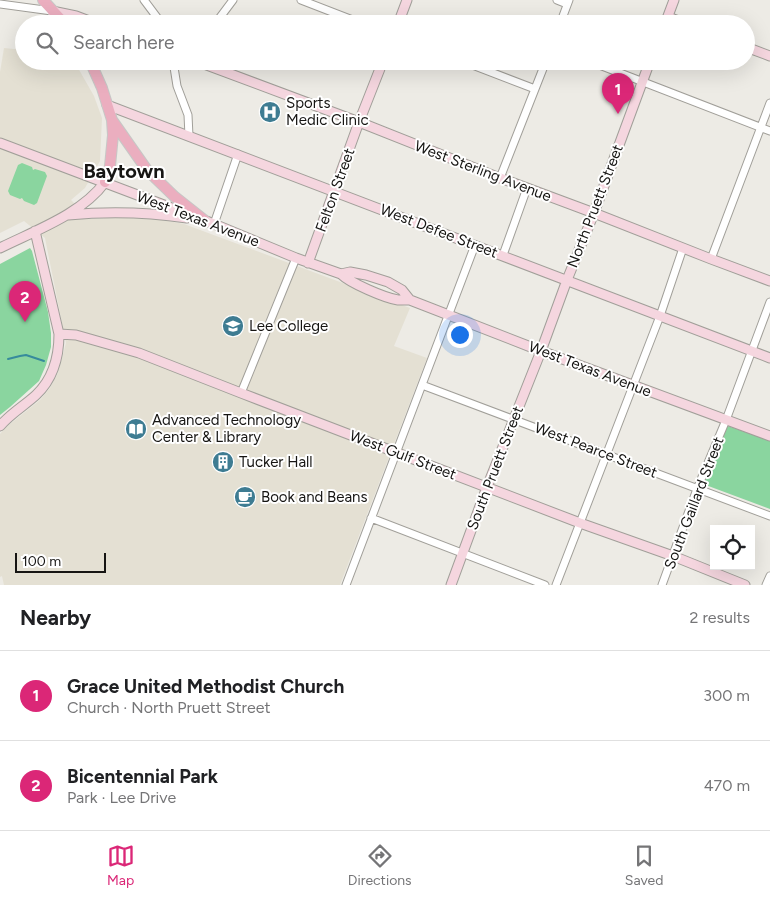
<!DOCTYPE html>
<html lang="en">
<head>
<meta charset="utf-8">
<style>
  body { margin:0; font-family:Figtree,sans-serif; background:#f2f2f2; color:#202124 }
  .controls { position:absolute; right:15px; bottom:15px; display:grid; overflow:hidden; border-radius:0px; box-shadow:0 5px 20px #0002 }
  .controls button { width:45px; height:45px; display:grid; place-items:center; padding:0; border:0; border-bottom:1px solid #e0e0e0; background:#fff; color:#202124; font:25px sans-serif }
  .scale { position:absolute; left:15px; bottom:12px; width:91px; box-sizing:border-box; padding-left:5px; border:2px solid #161513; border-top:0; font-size:14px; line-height:18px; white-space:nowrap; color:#161513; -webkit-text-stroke:4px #fff; paint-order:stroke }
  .you { position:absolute; left:459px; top:334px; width:18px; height:18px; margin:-12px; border:4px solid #fff; border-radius:50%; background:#1a73e8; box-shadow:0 0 0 8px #1a73e833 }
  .badge { display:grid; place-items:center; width:32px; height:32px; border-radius:50%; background:#db2777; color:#fff; font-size:16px; font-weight:700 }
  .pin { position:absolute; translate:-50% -41px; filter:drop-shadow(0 1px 2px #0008) }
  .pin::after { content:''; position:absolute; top:26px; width:18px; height:15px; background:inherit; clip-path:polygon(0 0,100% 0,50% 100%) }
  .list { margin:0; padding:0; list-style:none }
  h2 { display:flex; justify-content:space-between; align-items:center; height:65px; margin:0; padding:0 20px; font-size:21px }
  h2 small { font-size:16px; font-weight:400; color:#757577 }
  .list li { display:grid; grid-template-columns:32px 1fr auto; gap:15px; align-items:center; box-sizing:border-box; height:90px; padding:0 20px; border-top:1px solid #e0e0e0 }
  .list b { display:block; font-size:19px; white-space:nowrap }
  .list p { margin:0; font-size:16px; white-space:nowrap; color:#757577 }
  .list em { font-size:16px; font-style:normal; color:#757577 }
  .icon { flex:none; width:28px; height:28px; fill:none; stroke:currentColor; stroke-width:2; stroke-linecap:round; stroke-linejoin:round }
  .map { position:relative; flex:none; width:770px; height:585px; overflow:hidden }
  .search { position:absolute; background:#fff; box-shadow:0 5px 20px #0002; left:15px; right:15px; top:15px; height:55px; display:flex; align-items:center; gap:12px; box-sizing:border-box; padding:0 18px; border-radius:28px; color:#757577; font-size:19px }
  .sheet { height:245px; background:#fff }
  nav { display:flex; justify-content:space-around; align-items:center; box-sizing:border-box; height:70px; border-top:1px solid #e0e0e0; background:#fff; font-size:14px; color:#757577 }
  nav a { display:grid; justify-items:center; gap:2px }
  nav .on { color:#db2777 }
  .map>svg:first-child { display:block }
  .built { fill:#e4e0d3 }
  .green { fill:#8ad59f }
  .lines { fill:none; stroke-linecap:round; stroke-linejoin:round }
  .stream { stroke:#378b9c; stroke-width:2 }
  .street-casing { stroke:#a19f99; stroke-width:9 }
  .secondary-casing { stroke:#a19f99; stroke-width:11 }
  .primary-casing { stroke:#c7c7c6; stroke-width:12 }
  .street { stroke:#fff; stroke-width:7 }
  .secondary { stroke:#f5d6df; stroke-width:9 }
  .primary { stroke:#ebaebf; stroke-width:10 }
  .labels { text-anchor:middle; stroke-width:4; stroke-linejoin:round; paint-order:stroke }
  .poi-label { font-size:15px; fill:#161513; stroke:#fff; text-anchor:start }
  .street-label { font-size:15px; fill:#161513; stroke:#fff }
  .district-label { font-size:20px; font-weight:bold; fill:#161513; stroke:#fff }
</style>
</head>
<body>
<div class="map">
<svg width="770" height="585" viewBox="0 0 770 585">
  <rect width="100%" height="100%" fill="#edebe5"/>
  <path class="built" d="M4,48L24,50V61H74L94,96L102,118L100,161L85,188L71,200L90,219L124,217L158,219L184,224L410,308L394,346L427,358L340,585H4L2,576L0,577V434L5,428L40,400L50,388L58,373L66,343L45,238L24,221L0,233V72Z"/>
  <path class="green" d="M22,163L32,167L33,170L35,169L45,172L47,176L37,203L34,205L24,201L22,198L20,199L10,195L8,191L18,165Z
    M30,248L32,251L48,312L51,333V347L46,365L39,381L10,407L0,415V264Z
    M725,425L770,441V509L703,484Z"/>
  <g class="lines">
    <path class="stream" d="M8,359L20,356L26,355L44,361"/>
    <g class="street-casing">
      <path id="street" d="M144,0L162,24
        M301,0L363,24
        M557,0L567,4
        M0,4L52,11
        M215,24L233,0
        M560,24L569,0
        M173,61L177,86L188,115L189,136
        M462,61L535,89
        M589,61L770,131
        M500,178L546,61
        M214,224L238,154
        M503,255L527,188
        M711,259L770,103
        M422,385L770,516
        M241,393L296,258
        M371,518L545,585
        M346,585L475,245
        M556,585L660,316L683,248
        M662,585L697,489L726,420L770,302
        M766,585L770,576"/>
    </g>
    <g class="secondary-casing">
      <path id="secondary" d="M52,11L76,16L97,24
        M668,17L686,24
        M398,24L407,0
        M665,24L674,0
        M746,47L770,56
        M196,61L359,122L500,178L594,213L711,259L770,281
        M107,105L770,358
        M0,143L214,224L296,258L341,274C350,283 385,298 398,300C402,300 406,300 410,300L541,351L770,436
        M68,215C108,211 147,212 187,218
        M0,248C34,231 82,214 105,182
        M308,263L359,122L383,61
        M341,274L350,272L366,275L388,282L402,290L410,300
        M59,334L76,335L139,353L241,393L580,523L673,556L745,585
        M0,426C11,413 24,406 36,395C53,379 59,357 59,334L35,231
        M451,585L487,487L541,351L567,280L594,213L650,61"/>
    </g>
    <g class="primary-casing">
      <path id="primary" d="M43,0L65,24
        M90,61L102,88L112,120L113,135L110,166L105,182
        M112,120L147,170L175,197L204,220"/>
    </g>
    <use href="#street" class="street"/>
    <use href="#secondary" class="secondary"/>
    <use href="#primary" class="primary"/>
  </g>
  <defs>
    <g id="hospital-disc" transform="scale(1.125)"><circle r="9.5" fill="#3e7c92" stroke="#fff"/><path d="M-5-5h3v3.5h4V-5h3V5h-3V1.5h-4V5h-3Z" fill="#fff"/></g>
    <g id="university-disc" transform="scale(1.125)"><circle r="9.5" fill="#3e7c92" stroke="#fff"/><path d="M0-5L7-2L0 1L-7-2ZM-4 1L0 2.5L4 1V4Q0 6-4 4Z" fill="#fff"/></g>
    <g id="library-disc" transform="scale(1.125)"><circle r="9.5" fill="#3e7c92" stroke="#fff"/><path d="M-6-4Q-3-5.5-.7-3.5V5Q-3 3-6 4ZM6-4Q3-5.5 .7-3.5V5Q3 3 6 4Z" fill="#fff"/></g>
    <g id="building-disc" transform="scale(1.125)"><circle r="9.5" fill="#3e7c92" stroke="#fff"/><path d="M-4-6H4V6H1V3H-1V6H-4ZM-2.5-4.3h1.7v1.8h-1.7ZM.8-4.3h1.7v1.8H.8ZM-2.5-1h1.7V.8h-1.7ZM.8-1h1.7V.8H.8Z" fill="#fff"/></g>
    <g id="cafe-disc" transform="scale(1.125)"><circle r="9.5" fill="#3e7c92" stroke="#fff"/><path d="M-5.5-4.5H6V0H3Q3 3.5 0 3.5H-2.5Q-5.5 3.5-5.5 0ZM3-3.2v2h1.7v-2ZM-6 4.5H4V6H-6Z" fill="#fff"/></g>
  </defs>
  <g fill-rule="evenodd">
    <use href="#hospital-disc" x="270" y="112"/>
    <use href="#university-disc" x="233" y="326"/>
    <use href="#library-disc" x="136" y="429"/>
    <use href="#building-disc" x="223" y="462"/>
    <use href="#cafe-disc" x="245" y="497"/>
  </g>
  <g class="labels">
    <g class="poi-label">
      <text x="286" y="108">Sports<tspan x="286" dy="17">Medic Clinic</tspan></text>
      <text x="249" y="331">Lee College</text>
      <text x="152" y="425">Advanced Technology<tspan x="152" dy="17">Center &amp; Library</tspan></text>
      <text x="239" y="467">Tucker Hall</text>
      <text x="261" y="502">Book and Beans</text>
    </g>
    <g class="street-label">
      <text transform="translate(483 171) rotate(21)" y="5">West Sterling Avenue</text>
      <text transform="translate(335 190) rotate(-70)" y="5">Felton Street</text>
      <text transform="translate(595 206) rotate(-69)" y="5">North Pruett Street</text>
      <text transform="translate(198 219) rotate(21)" y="5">West Texas Avenue</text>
      <text transform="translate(439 231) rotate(21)" y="5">West Defee Street</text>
      <text transform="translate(590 369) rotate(21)" y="5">West Texas Avenue</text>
      <text transform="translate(596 450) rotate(21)" y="5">West Pearce Street</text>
      <text transform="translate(403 455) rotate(21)" y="5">West Gulf Street</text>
      <text transform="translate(495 468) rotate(-69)" y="5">South Pruett Street</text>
      <text transform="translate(694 503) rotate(-69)" y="5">South Gaillard Street</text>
    </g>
    <g class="district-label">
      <text x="124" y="178">Baytown</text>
    </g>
  </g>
</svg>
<div class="controls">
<button><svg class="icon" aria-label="locate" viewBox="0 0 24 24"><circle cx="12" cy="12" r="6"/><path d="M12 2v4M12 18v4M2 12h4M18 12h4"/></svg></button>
</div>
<div class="scale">100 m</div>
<div class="you"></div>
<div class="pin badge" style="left:618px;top:114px">1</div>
<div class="pin badge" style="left:25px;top:322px">2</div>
<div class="search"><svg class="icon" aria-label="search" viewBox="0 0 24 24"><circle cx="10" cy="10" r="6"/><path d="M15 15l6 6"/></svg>Search here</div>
</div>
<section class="sheet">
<h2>Nearby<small>2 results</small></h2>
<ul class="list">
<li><span class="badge">1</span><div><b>Grace United Methodist Church</b><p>Church · North Pruett Street</p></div><em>300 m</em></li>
<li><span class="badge">2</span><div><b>Bicentennial Park</b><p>Park · Lee Drive</p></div><em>470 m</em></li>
</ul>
</section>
<nav>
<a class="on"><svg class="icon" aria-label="map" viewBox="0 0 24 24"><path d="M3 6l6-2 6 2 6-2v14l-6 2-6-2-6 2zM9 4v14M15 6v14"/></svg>Map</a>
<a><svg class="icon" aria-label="directions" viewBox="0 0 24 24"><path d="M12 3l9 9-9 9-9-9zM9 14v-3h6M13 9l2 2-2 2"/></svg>Directions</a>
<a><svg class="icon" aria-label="saved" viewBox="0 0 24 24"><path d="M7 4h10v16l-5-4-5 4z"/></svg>Saved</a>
</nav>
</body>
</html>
